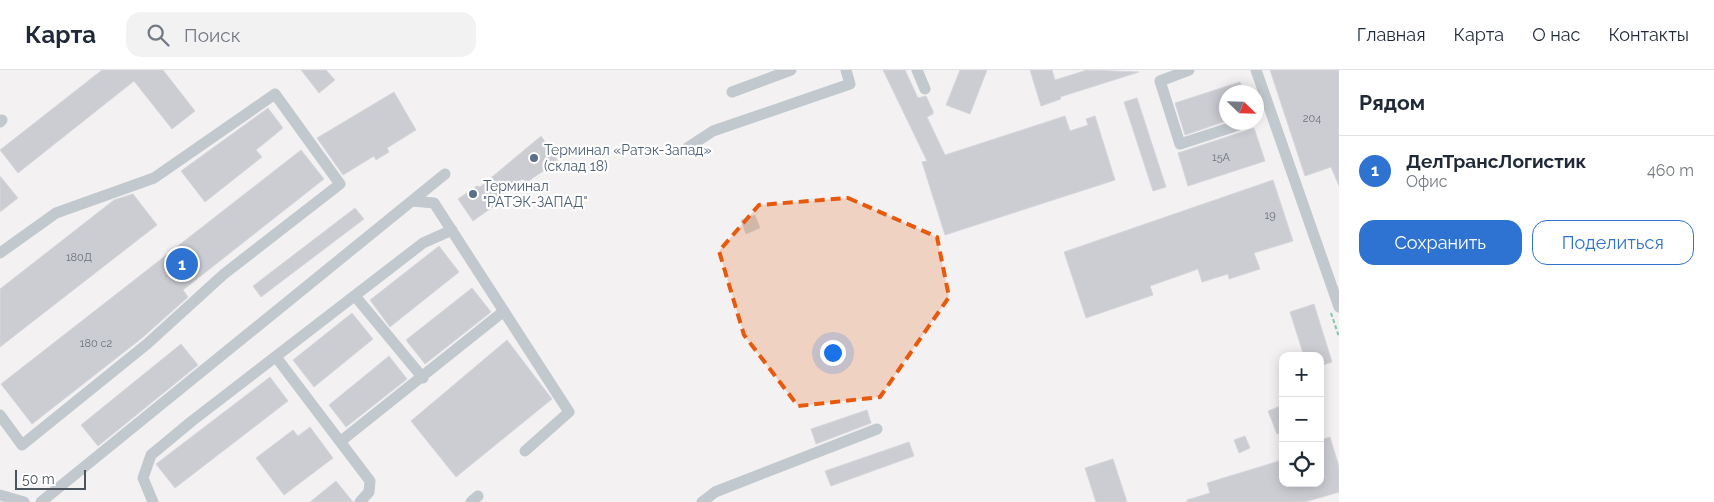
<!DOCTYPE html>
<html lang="ru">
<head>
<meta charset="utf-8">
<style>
  body { margin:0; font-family:Raleway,sans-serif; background:#f2f2f3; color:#1f2937 }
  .controls { position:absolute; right:15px; bottom:15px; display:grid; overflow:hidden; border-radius:10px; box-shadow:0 2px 12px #0003 }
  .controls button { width:45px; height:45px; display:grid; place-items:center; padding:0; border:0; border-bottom:1px solid #e0e1e3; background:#fff; color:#1f2937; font:25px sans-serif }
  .compass { position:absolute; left:1219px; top:15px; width:45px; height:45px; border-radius:50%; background:#fff; box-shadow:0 2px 12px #0003; rotate:113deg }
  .scale { position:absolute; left:15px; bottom:12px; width:71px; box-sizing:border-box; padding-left:5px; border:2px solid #4b545d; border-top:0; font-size:14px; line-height:18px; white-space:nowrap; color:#4b545d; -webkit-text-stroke:4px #fff; paint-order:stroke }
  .you { position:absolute; left:832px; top:282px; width:18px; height:18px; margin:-12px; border:4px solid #fff; border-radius:50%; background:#1a73e8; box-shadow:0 0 0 8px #1a73e833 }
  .badge { display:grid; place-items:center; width:32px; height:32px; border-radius:50%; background:#2e73d1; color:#fff; font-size:16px; font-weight:700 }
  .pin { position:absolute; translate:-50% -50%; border:2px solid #fff; box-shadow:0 1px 5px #0006 }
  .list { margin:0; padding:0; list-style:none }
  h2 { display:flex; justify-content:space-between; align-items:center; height:65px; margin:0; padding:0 20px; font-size:21px }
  h2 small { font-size:16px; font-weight:400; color:#747a83 }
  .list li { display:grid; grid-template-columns:32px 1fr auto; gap:15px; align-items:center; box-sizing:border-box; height:70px; padding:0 20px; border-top:1px solid #e0e1e3 }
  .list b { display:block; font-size:19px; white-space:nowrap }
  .list p { margin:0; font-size:16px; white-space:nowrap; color:#747a83 }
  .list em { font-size:16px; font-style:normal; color:#747a83 }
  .actions { display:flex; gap:10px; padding:15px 20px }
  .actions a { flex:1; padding:11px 0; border:1px solid #2e73d1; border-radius:15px; text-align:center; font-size:18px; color:#2e73d1 }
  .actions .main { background:#2e73d1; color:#fff }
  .icon { flex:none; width:28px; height:28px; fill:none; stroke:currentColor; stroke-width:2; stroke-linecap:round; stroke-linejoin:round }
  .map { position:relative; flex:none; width:1339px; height:432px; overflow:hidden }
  header { display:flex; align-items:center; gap:30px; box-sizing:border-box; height:70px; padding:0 25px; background:#fff; border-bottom:1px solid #e0e1e3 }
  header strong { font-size:24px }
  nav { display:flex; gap:28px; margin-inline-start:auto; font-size:18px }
  .search { width:350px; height:45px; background:#f2f2f3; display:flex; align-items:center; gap:12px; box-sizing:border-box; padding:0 18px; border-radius:15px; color:#747a83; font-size:19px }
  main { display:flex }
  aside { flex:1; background:#fff }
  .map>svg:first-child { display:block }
  .building { fill:#cccdd3; stroke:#d6d7dc }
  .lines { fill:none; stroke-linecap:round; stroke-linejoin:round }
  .path { stroke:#81c6a5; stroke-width:2; stroke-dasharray:4 2.5; stroke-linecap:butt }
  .minor { stroke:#c1c8ce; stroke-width:11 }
  .marked { fill:#e8590c; fill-opacity:0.2; stroke:#e8590c; stroke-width:4; stroke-dasharray:10 6; stroke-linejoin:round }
  .service-dot { fill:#5c6f8a; stroke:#fff; stroke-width:2 }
  .labels { text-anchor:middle; stroke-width:4.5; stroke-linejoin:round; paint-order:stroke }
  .number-label { font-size:11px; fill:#6b727a }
  .service-label { font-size:14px; fill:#4e5e75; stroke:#fff; text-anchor:start }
</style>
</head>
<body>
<header>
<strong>Карта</strong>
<div class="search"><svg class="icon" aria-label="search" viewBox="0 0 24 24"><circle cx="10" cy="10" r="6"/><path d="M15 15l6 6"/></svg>Поиск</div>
<nav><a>Главная</a><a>Карта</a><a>О нас</a><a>Контакты</a></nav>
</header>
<main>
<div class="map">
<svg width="1339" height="432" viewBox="0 0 1339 432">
  <rect width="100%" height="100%" fill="#f3f1f1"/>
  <path class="building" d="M102,0H163L195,41L172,59L134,11L18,103L0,80Z
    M301,0H326L335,10L319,23Z
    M883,0H905L918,28L926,26L933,41V44L927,47L945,85L1065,46L1070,61L1088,55L1086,49L1095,46L1115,110L945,165L922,92L927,91Z
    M960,0H987L970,44L946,35Z
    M1030,0H1052L1055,10L1087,0L1139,2L1060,27L1061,29L1041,36Z
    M1270,0H1339V116L1331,97L1305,106Z
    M1240,12L1244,22H1226V51L1185,65L1175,33Z
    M394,22L416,60L387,78L389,82L376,90L374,86L343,105L317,68Z
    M1137,28L1166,117L1153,121L1124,32Z
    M268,38L283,58L256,80L262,87L205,132L181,101Z
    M1254,58L1265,91L1188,116L1178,83Z
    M541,66L558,91L527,112L522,109L492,133L494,136L473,151L458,129L477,116L480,117Z
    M301,80L324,109L183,220L188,227L142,268L32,354L1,314Z
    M0,106L18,128L0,142Z
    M1273,110L1293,171L1254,183L1260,199L1229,209L1228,204L1202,212L1198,199L1150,216L1153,225L1086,248L1064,182Z
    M133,124L157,155L0,277V219L114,130Z
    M355,138L364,149L261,227L253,216Z
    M755,145L760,158L746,164L741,150Z
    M439,176L459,202L390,257L370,230Z
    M472,218L491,242L425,294L406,270Z
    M1314,234L1332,292L1320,296V286H1304L1290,242Z
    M352,243L373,269L314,317L293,290Z
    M507,270L552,329L456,407L411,351Z
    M181,274L198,295L98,376L81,355Z
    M389,286L407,309L346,357L329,335Z
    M270,307L288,331L175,418L156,394Z
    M1283,335V362L1277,364L1268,341Z
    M867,340L871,353L816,374L811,359Z
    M310,357L333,388L284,425L256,388L293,360L298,366Z
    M1245,366L1250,378L1239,383L1234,370Z
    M1330,367L1339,397V422L1305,432H1187V430L1210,423L1207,413L1279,391L1283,413H1320V370Z
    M909,372L914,386L831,416L825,401Z
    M1113,389L1127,432H1096L1085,398Z
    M336,411L353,432H310Z"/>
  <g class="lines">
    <path class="path" d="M1331,243L1339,267"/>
    <path class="minor" d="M917,0L925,19
      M1189,0L1160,11L1180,74L1248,52
      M1256,0L1339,237
      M732,22L791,0
      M0,52L2,50
      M687,78L713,61L850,14L846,0
      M412,131L434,133L569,342L525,381
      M0,183L56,143L154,108L275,24L340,114L224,204L147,274L22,375L0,345
      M355,226L423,308
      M276,287L370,411L369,422L360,432
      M341,371L504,241
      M0,425L24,432
      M41,432L445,104
      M153,432L143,408L151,385L192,351L423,173L452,160
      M471,432L478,426
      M702,432L715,422L877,359"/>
  </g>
  <path class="marked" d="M848,128L937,167L949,227L880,327L798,336L744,265L719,181L759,135Z"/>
  <g class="service-dot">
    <circle cx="534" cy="88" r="5"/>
    <circle cx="473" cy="124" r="5"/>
  </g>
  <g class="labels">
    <g class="number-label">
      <text x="1312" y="52">204</text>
      <text x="1221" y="91">15А</text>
      <text x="1270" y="149">19</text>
      <text x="79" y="191">180Д</text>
      <text x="96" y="277">180 с2</text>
    </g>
    <g class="service-label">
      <text x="544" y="85">Терминал «Ратэк-Запад»<tspan x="544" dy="16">(склад 18)</tspan></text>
      <text x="483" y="121">Терминал<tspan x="483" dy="16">"РАТЭК-ЗАПАД"</tspan></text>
    </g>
  </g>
</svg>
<div class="controls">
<button>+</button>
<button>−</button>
<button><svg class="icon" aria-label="locate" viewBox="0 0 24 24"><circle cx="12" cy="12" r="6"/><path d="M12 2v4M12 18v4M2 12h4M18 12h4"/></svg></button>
</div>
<svg class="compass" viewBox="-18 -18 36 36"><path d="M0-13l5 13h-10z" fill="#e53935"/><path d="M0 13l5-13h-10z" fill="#747a83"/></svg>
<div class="scale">50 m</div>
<div class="you"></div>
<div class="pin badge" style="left:182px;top:194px">1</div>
</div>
<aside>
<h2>Рядом<small></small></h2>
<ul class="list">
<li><span class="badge">1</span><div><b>ДелТрансЛогистик</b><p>Офис</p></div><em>460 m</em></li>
</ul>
<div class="actions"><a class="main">Сохранить</a><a>Поделиться</a></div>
</aside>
</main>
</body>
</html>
